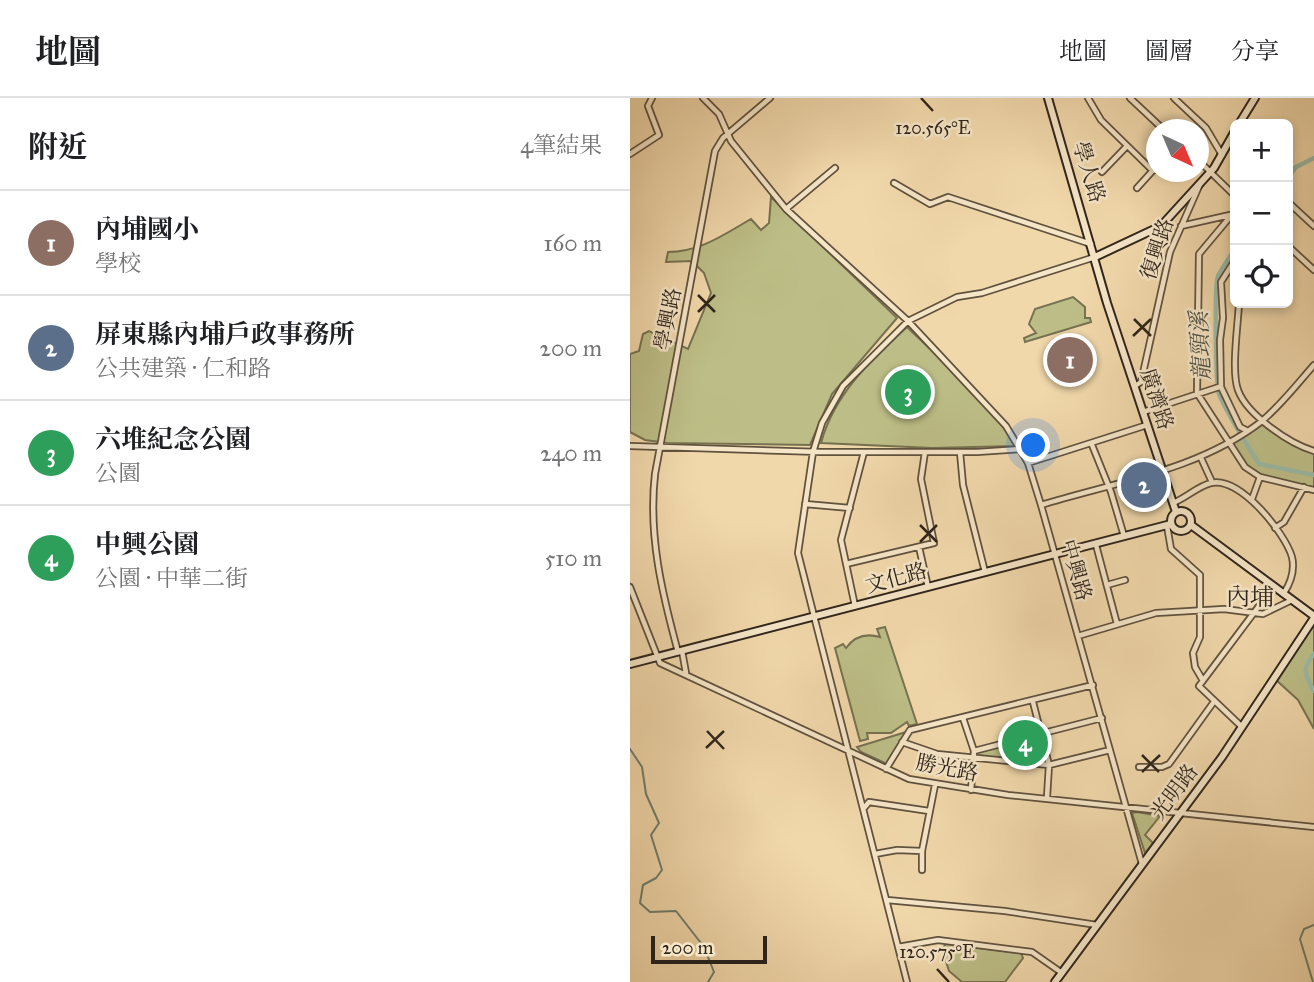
<!DOCTYPE html>
<html lang="zh-TW">
<head>
<meta charset="utf-8">
<style>
  body { margin:0; font-family:"IM FELL Great Primer","Noto Serif TC",serif; background:#f6f6f6; color:#202124 }
  .controls { position:absolute; right:21px; top:21px; display:grid; overflow:hidden; border-radius:10px; box-shadow:0 4px 10px #0003 }
  .controls button { width:63px; height:63px; display:grid; place-items:center; padding:0; border:0; border-bottom:2px solid #e0e0e0; background:#fff; color:#202124; font:35px sans-serif }
  .compass { position:absolute; left:516px; top:21px; width:63px; height:63px; border-radius:50%; background:#fff; box-shadow:0 4px 10px #0003; rotate:136deg }
  .scale { position:absolute; left:21px; bottom:18px; width:116px; box-sizing:border-box; padding-left:7px; border:4px solid #2f251b; border-top:0; font-size:19px; line-height:24px; white-space:nowrap; color:#2f251b; -webkit-text-stroke:5px #f6e6c8; paint-order:stroke }
  .you { position:absolute; left:404px; top:348px; width:24px; height:24px; margin:-18px; border:5px solid #fff; border-radius:50%; background:#1a73e8; box-shadow:0 0 0 10px #1a73e833 }
  .badge { display:grid; place-items:center; width:46px; height:46px; border-radius:50%; background:#8f2418; color:#fff; font-size:23px; font-weight:700 }
  .pin { position:absolute; translate:-50% -50%; border:4px solid #fff; box-shadow:0 2px 7px #0006 }
  .list { margin:0; padding:0; list-style:none }
  h2 { display:flex; justify-content:space-between; align-items:center; height:91px; margin:0; padding:0 28px; font-size:30px }
  h2 small { font-size:23px; font-weight:400; color:#757577 }
  .list li { display:grid; grid-template-columns:46px 1fr auto; gap:21px; align-items:center; box-sizing:border-box; height:105px; padding:0 28px; border-top:2px solid #e0e0e0 }
  .list b { display:block; font-size:26px; white-space:nowrap }
  .list p { margin:0; font-size:23px; white-space:nowrap; color:#757577 }
  .list em { font-size:23px; font-style:normal; color:#757577 }
  .icon { flex:none; width:38px; height:38px; fill:none; stroke:currentColor; stroke-width:2; stroke-linecap:round; stroke-linejoin:round }
  .map { position:relative; flex:none; width:684px; height:884px; overflow:hidden }
  header { display:flex; align-items:center; gap:42px; box-sizing:border-box; height:98px; padding:0 35px; background:#fff; border-bottom:2px solid #e0e0e0 }
  header strong { font-size:33px }
  nav { display:flex; gap:38px; margin-inline-start:auto; font-size:24px }
  main { display:flex }
  aside { flex:1; background:#fff }
  .map>svg:first-child { display:block }
  .green { fill:#bdbe87; stroke:#767251; stroke-width:2 }
  .lines { fill:none; stroke-linecap:round; stroke-linejoin:round }
  .stream { stroke:#707e6e; stroke-width:2 }
  .canal { stroke:#9bbaa6; stroke-width:4.5 }
  .street-casing { stroke:#60523f; stroke-width:8 }
  .secondary-casing { stroke:#2f251b; stroke-width:10 }
  .street { stroke:#f6e6c8; stroke-width:4.5 }
  .secondary { stroke:#f6e6c8; stroke-width:6 }
  .ticks { fill:none; stroke:#2f251b; stroke-width:2.5 }
  .labels { text-anchor:middle; stroke-width:5; stroke-linejoin:round; paint-order:stroke }
  .street-label { font-size:21px; fill:#2f251b; stroke:#f6e6c8 }
  .water-label { font-size:23px; font-style:italic; fill:#4f5245; stroke:#f6e6c8 }
  .quarter-label { font-size:24px; fill:#2f251b; stroke:#f6e6c8 }
  .ticks-label { font-size:18px; text-anchor:middle; fill:#2f251b; stroke:#f6e6c8; stroke-width:5; stroke-linejoin:round; paint-order:stroke }
</style>
</head>
<body>
<header>
<strong>地圖</strong>
<nav><a>地圖</a><a>圖層</a><a>分享</a></nav>
</header>
<main>
<aside>
<h2>附近<small>4筆結果</small></h2>
<ul class="list">
<li><span class="badge" style="background:#8d6e63">1</span><div><b>內埔國小</b><p>學校</p></div><em>160 m</em></li>
<li><span class="badge" style="background:#5c6f8a">2</span><div><b>屏東縣內埔戶政事務所</b><p>公共建築 · 仁和路</p></div><em>200 m</em></li>
<li><span class="badge" style="background:#2e9e5b">3</span><div><b>六堆紀念公園</b><p>公園</p></div><em>240 m</em></li>
<li><span class="badge" style="background:#2e9e5b">4</span><div><b>中興公園</b><p>公園 · 中華二街</p></div><em>510 m</em></li>
</ul>
</aside>
<div class="map">
<svg width="684" height="884" viewBox="0 0 684 884">
  <rect width="100%" height="100%" fill="#f1d8ab"/>
  <filter id="stains"><feTurbulence type="fractalNoise" baseFrequency=".00286" numOctaves="4"/><feColorMatrix values="0 0 0 0 .2 0 0 0 0 .09 0 0 0 0 .02 0 0 0 .5 -.17"/></filter>
  <radialGradient id="worn" r=".72"><stop offset=".6" stop-color="#630" stop-opacity="0"/><stop offset="1" stop-color="#630" stop-opacity=".3"/></radialGradient>
  <path class="green" d="M141,99L267,220L202,296L180,347L37,345L15,342L0,334V256L9,253L13,236L19,233L58,251L81,195L74,175L62,163L36,164L38,154C70,154 93,137 121,121L131,132L139,125Z
    M443,199L455,209V220H460L461,224L395,244L394,240L406,235L399,226L405,211Z
    M277,229C312,263 362,305 385,348L302,350L191,345C204,296 241,262 277,229Z
    M633,322L650,336L684,353V392C637,381 626,386 598,343Z
    M684,518V631L668,602L644,580Z
    M255,529L287,626L279,628L277,624L261,635H237L238,641L230,643L205,550L213,546L216,550C224,539 236,535 250,539L247,531Z
    M276,634L257,666L231,654L227,649Z
    M410,635L417,666L346,659V654Z
    M507,714L530,718L515,737L523,745L515,755L502,715Z
    M316,846L391,855L393,860L375,884H332L319,873L312,851Z"/>
  <g class="lines">
    <path class="stream" d="M0,651L12,669L16,696L29,725L21,737L32,772L26,780L13,787L10,805L20,814L46,813L74,849L84,874L78,884
      M683,884L670,841L674,831L684,827"/>
    <path class="canal" d="M658,79L666,69L684,60
      M605,151C600,159 592,169 588,178C584,188 586,286 589,296C599,320 615,343 629,366L684,377
      M684,556C671,571 675,577 684,593"/>
    <g class="street-casing">
      <path id="street" d="M73,0L89,16L101,43L156,111L278,223L376,328L398,365L411,407L512,766
        M458,0L471,22L523,73
        M500,0L534,32
        M544,0L576,30L592,57
        M0,56L29,37L18,8L22,0
        M568,62L605,98
        M472,74L497,48
        M264,85L300,106L318,99L461,146
        M507,90L526,69
        M658,104L684,128
        M156,111L205,70
        M605,113L569,156L567,295L615,369L630,379L684,392
        M551,128L600,117
        M658,148L684,172
        M605,162L591,184L593,220L590,242L591,289L610,329L616,332
        M609,205C608,227 601,273 608,292C617,317 660,346 684,353
        M505,288L511,284L540,154L570,86
        M513,314L589,289
        M462,347L481,394L494,438
        M0,348L191,354H347L391,351
        M330,354L333,387L355,474
        M571,360L582,384
        M398,365L517,327
        M622,401L630,379
        M543,405C556,400 568,388 581,385C610,378 655,435 662,459C665,472 661,484 654,495
        M175,406L220,410
        M411,407C486,384 569,372 632,323C651,307 668,285 684,267
        M537,428L541,451L570,477V539L563,555L565,569L572,581
        M645,430L654,424L674,389
        M466,447L487,526
        M289,449L298,489
        M216,466L304,445L291,381L295,354
        M477,487L495,482
        M0,489L30,565L279,681L378,697L684,729
        M225,508L211,442L234,354
        M448,538L526,515L594,511L633,516L662,502
        M52,553L56,575
        M48,554C32,495 18,437 25,376L85,53L93,40L140,0
        M403,604L419,667L417,699
        M333,620L344,653L341,692
        M612,629L569,588L644,488
        M272,644L307,656L419,667L480,652
        M344,653L472,620
        M509,669H532L539,666L583,605
        M256,671L280,632L463,587
        M234,710L239,704L299,713
        M245,756L267,752L292,753
        M292,772V753L305,687
        M257,802L375,813L467,827
        M268,849L308,842L402,854L432,875
        M277,884L168,455L183,354L192,325L213,288L278,223L327,199L352,195L465,159"/>
    </g>
    <g class="secondary-casing">
      <path id="secondary" d="M418,0L477,205L546,414
        M609,26L625,0
        M465,159L531,128L584,70L605,33
        M541 423a10 10 0 1 1 20 0a10 10 0 1 1-20 0Z
        M561,427L684,518
        M0,566L541,426
        M425,884L592,659L684,520"/>
    </g>
    <use href="#street" class="street"/>
    <use href="#secondary" class="secondary"/>
  </g>
  <path class="ticks" d="M291,0L303,13M68,197L85,214M68,214L85,197M504,221L521,238M503,238L521,221M290,427L307,444M290,444L307,427M77,633L94,651M76,650L94,633M512,657L529,674M512,674L530,657M307,871L319,884"/>
  <g class="labels">
    <g class="street-label">
      <text transform="translate(459 74) rotate(73)" y="7">學人路</text>
      <text transform="translate(527 151) rotate(-72)" y="7">復興路</text>
      <text transform="translate(38 221) rotate(-79)" y="7">學興路</text>
      <text transform="translate(527 301) rotate(72)" y="7">廣濟路</text>
      <text transform="translate(446 472) rotate(74)" y="7">中興路</text>
      <text transform="translate(266 480) rotate(-15)" y="7">文化路</text>
      <text transform="translate(317 670) rotate(11)" y="7">勝光路</text>
      <text transform="translate(544 694) rotate(-53)" y="7">光明路</text>
    </g>
    <g class="water-label">
      <text transform="translate(570 248) rotate(-93)" y="8">龍頸溪</text>
    </g>
    <g class="quarter-label">
      <text x="620" y="507">內埔</text>
    </g>
  </g>
  <g class="ticks-label">
    <text x="303" y="36">120.565°E</text>
    <text x="307" y="860">120.575°E</text>
  </g>
  <rect width="100%" height="100%" filter="url(#stains)"/>
  <rect width="100%" height="100%" fill="url(#worn)"/>
</svg>
<div class="controls">
<button>+</button>
<button>−</button>
<button><svg class="icon" aria-label="locate" viewBox="0 0 24 24"><circle cx="12" cy="12" r="6"/><path d="M12 2v4M12 18v4M2 12h4M18 12h4"/></svg></button>
</div>
<svg class="compass" viewBox="-18 -18 36 36"><path d="M0-13l5 13h-10z" fill="#e53935"/><path d="M0 13l5-13h-10z" fill="#757577"/></svg>
<div class="scale">200 m</div>
<div class="you"></div>
<div class="pin badge" style="left:440px;top:262px;background:#8d6e63">1</div>
<div class="pin badge" style="left:514px;top:387px;background:#5c6f8a">2</div>
<div class="pin badge" style="left:278px;top:294px;background:#2e9e5b">3</div>
<div class="pin badge" style="left:395px;top:645px;background:#2e9e5b">4</div>
</div>
</main>
</body>
</html>
